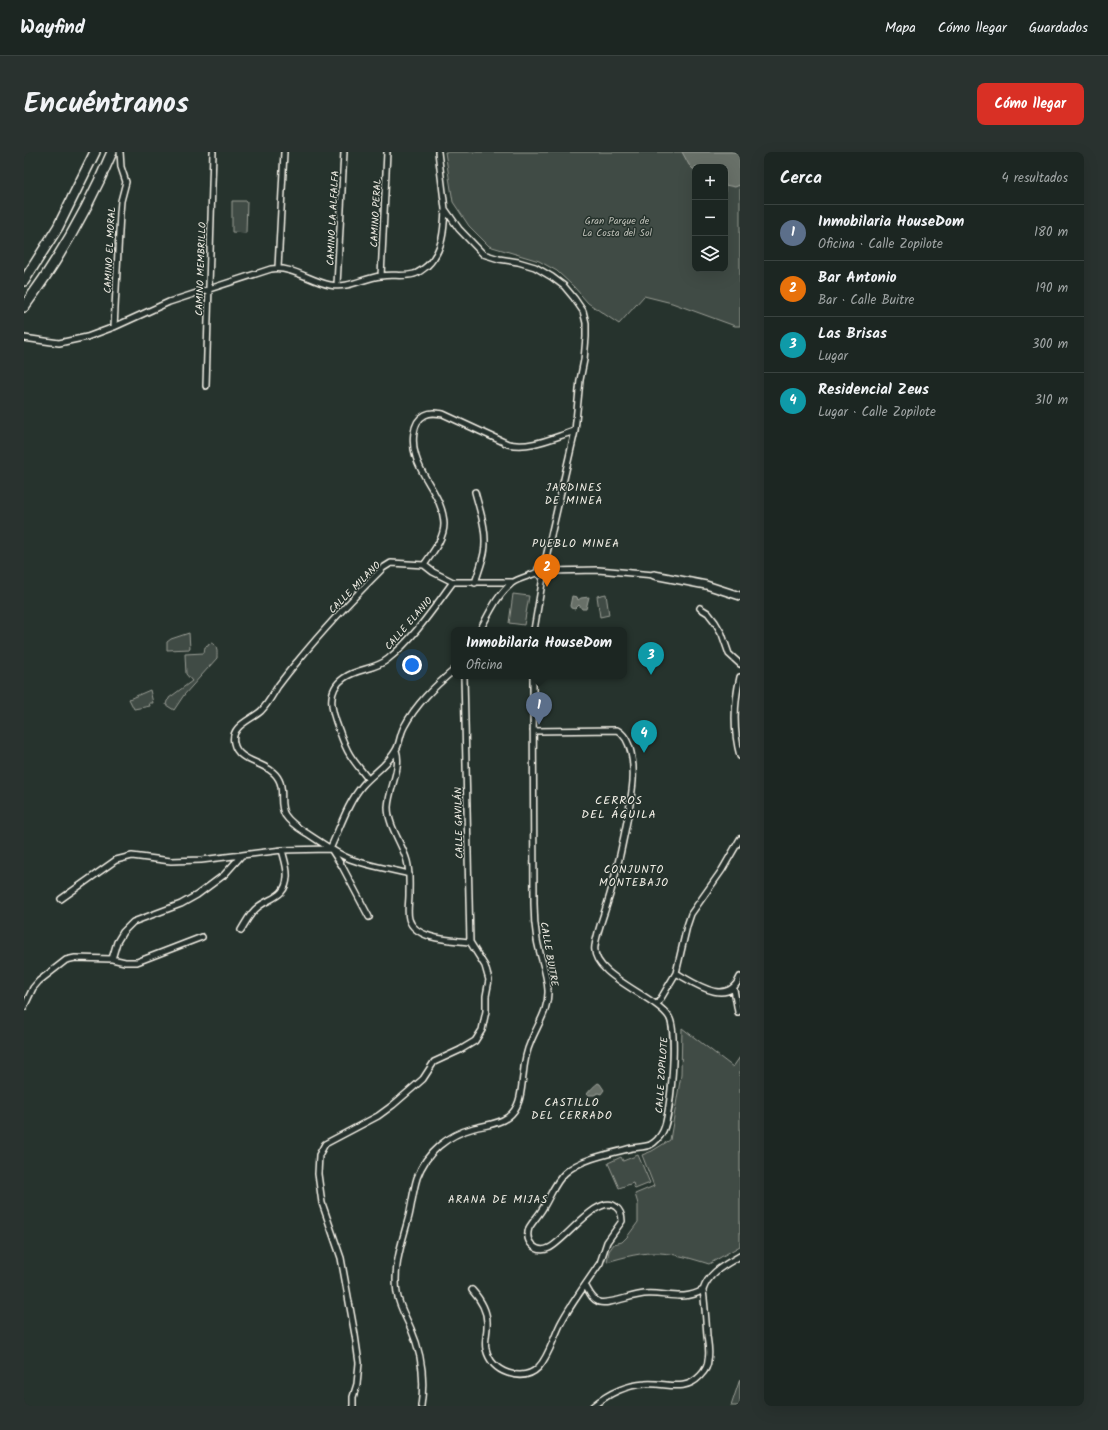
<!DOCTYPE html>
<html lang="es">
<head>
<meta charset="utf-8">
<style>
  body { margin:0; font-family:Kalam,sans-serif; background:#29322f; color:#f1f3f6 }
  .controls { position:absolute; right:12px; top:12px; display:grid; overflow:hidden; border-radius:8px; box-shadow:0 4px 16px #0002 }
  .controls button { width:36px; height:36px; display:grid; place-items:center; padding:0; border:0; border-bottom:1px solid #3a4340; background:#1c2622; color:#f1f3f6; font:20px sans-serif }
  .you { position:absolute; left:388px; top:513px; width:14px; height:14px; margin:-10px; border:3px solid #fff; border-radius:50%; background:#1a73e8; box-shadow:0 0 0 6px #1a73e833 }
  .badge { display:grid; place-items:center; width:26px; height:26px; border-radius:50%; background:#d93025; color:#fff; font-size:13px; font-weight:700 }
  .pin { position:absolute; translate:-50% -33px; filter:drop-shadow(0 1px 2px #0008) }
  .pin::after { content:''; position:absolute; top:21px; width:14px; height:12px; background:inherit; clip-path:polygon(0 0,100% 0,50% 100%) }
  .popup { position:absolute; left:427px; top:475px; width:176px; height:52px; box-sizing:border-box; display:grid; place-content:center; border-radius:8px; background:#1c2622; filter:drop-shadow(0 1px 3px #0005); font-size:13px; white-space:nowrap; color:#a0a5a5 }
  .popup b { font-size:15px; color:#f1f3f6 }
  .popup::after { content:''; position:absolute; left:50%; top:100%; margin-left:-8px; border:8px solid transparent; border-top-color:#1c2622 }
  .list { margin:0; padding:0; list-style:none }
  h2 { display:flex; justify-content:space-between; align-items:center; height:52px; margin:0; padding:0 16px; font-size:17px }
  h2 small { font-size:13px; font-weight:400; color:#a0a5a5 }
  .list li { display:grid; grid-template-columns:26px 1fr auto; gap:12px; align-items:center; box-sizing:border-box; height:56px; padding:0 16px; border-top:1px solid #3a4340 }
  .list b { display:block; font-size:15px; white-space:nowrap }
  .list p { margin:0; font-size:13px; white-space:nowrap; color:#a0a5a5 }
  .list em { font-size:13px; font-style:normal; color:#a0a5a5 }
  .icon { flex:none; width:22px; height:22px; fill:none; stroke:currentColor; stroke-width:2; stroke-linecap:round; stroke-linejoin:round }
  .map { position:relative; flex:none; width:716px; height:1254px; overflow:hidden; border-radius:8px }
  header { display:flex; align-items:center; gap:24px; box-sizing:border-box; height:56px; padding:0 20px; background:#1c2622; border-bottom:1px solid #3a4340 }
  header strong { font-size:19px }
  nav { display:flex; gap:22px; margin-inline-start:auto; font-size:14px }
  .intro { display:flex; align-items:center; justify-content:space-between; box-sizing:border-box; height:96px; padding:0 24px }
  h1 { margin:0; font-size:28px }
  .button { padding:10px 18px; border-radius:8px; background:#d93025; color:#fff; font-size:14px; font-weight:700 }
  main { display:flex; gap:24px; padding:0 24px }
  aside { flex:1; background:#1c2622; border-radius:8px; box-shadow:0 4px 16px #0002 }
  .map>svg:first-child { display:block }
  .green { fill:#414b45; stroke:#9a9e96; fill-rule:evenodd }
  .water { fill:#676f68; stroke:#9fa39b }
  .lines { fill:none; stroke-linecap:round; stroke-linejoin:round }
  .street-casing { stroke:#f4f1e8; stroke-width:8 }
  .secondary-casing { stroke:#f4f1e8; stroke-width:10 }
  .highway-casing { stroke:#f4f1e8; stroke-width:12 }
  .street { stroke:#26332d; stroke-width:5 }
  .secondary { stroke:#26332d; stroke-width:7 }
  .highway { stroke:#26332d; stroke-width:9 }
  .labels { text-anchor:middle; stroke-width:3; stroke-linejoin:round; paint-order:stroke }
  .street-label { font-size:10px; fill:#f4f1e8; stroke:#26332d }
  .park-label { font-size:10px; fill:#bebfb7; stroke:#26332d }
  .neighbourhood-label { font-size:11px; letter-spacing:1px; fill:#f4f1e8; stroke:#26332d }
  .quarter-label { font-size:12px; letter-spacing:1px; fill:#f4f1e8; stroke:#26332d }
</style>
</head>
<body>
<header>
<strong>Wayfind</strong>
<nav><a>Mapa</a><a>Cómo llegar</a><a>Guardados</a></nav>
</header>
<div class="intro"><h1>Encuéntranos</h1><a class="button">Cómo llegar</a></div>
<main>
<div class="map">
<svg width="716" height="1254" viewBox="0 0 716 1254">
  <rect width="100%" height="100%" fill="#26332d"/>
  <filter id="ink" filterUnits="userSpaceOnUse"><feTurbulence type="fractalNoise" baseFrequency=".025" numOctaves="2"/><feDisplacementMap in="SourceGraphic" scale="8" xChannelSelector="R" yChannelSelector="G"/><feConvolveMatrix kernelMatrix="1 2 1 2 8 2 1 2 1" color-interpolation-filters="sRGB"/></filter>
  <g filter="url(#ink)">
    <path class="green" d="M421,0H716V174H711L648,151L620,144L595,172L564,151L550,135L533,119L515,109L465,94L445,74L429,50ZM671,15H701V117H671Z
      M208,49H223L222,81L208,80Z
      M489,442L505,444L500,473L485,471Z
      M582,442L585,463L576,465L573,444Z
      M165,481L166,497L143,498V490L147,487Z
      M188,491C194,493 193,500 193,506L160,543L150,558L142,553L143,549L145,547V546L168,529L162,522L161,502L180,501L181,495L184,494L185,492Z
      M126,538L129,551H125L126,554L110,557L105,547Z
      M658,876L709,915L716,905V1094L685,1112C669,1107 653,1102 636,1101C618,1100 600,1105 583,1110L585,1099L590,1092L598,1090L603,1085L614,1070V1052L611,1042L630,1034L618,1003L628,999L646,988L657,923Z
      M614,1003L626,1031L611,1037L609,1031L595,1036L584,1011L597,1005L599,1009Z
      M716,1227V1254H707Z"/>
    <path class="water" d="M658,0H716V33L711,35L701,33V15H671V19L665,13Z
      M548,444L553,445L554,448L557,446L565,445L562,457H558L555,453L551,457L547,456L546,454Z
      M574,931L576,932L580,938L577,942L574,941L570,943H564L563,942C565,939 571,933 574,931Z"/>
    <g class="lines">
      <g class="street-casing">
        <path id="street" d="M414,0L421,57L435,77L459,102L475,107L494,110L511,115L528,125L540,134L550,146L559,159L562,171V185L560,208L556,228L551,279L520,414
          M254,116L260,0
          M357,124L363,0
          M313,133L320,0
          M90,175L96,61L97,49L102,30L97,15L96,0
          M0,186L35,191L63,185L90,175L145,150L247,117C268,114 286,129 306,133C324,137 339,126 357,124C368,122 379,125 390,122C395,121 399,117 403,114C419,99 420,78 421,57
          M182,234L189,0
          M400,413L409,420L429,430H488
          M513.5 419a5.5 5.5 0 1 1 11 0a5.5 5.5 0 1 1-11 0Z
          M525,419L574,418L630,423
          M451,431C454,421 458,411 460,401C464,381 456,359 451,340
          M676,456L684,461L691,470L698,482L705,502L716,512
          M456,478C465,462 473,443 488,431C495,426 506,424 514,420
          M510,478L519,425
          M716,525C710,551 709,578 716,604
          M509,579L593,578C608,586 610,613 609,629C607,654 601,679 596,703C592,718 589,734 584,749C580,763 573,779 571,794C566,823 632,844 645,865C654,879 647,963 639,979C636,985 632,990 626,993C621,995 614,995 608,996C588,1001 556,1007 541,1021C531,1030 526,1045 519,1056C515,1063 509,1069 505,1076C503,1082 503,1088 508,1093C513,1098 519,1099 525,1096C540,1090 575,1040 592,1055C597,1059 598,1063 598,1069L583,1090L576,1111L561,1133C565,1139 567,1147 575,1150C584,1153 608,1143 620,1142C641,1140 659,1150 679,1138
          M372,598C378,616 365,636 364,655C364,674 378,691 383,709C386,720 385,732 385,743C385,750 383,760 385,767C391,788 428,788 446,790
          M344,627C338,619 331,611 326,603C321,595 318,586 315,578C308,560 301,539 320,526C334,516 351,518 364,507C390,486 409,457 429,430
          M307,697L318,714L345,765
          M385,722C366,717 345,714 326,707C311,701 298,691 284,682C276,677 267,672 261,663C254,651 261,639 255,628C246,609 214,612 210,591C206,574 227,568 237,559C244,552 249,542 254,534C260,526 266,518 273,510C300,477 329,446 359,416L367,411L400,413C408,401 420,387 420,372C419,345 399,329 392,305C388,293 387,270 401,263C407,260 412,261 419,262L484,292C507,297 530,285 551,279
          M37,747L92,708L108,704L147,709L177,708L218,703
          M217,778C222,770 226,761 234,755C247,745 262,745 263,725C264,717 260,706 258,698
          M88,807L101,810H113L178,785
          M652,821C670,831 704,856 716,825
          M710,837L714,860
          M633,853L652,821L663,774L667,762L698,718L716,687
          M0,855L9,836L15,829L42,808L51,806L88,807L93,790L99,780L109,770L157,752L173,743L200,723L218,703L258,698L306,697C316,676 323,652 338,634C348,622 364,613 372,598C376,591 376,582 380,575C392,552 410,535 430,518
          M448,1138C456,1147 463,1158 463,1170C464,1179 460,1189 462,1197C465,1209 472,1217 484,1221C521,1233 525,1192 538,1169C545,1156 553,1145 561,1133
          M329,1254V1245L333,1232L335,1211L331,1183L317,1106L298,1051L294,1022L295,1003L301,992L354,964L369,953L399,927L410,910L436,898L451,889L458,878L462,859V844L465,828L461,814L446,790L440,524
          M397,1254C401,1228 398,1202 387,1177C382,1165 375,1154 373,1141C369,1114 378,1090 385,1064C388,1051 389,1039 393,1026C402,1000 424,983 450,976C461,973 473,973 484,965C497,955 497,939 499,924C500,912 502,900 507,889C514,872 525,857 524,838C523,820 516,805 513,788C511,776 510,764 510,752L509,524
          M569,1254C584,1242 602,1233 621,1232C641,1230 660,1241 676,1224C680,1220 684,1214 684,1208C686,1200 684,1191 683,1184C682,1168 681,1153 679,1138C685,1120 701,1113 716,1104"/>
      </g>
      <g class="secondary-casing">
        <path id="secondary" d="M630,423L682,433L716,444"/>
      </g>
      <g class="highway-casing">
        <path id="highway" d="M0,129L34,75L71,0
          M0,155C35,107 65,55 88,0"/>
      </g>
      <use href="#street" class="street"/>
      <use href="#secondary" class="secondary"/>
      <use href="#highway" class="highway"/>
    </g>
  </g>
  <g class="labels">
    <g class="street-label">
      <text transform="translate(351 61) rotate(-87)" y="4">CAMINO PERAL</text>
      <text transform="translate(308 66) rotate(-87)" y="4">CAMINO LA ALFALFA</text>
      <text transform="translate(85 98) rotate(-87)" y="4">CAMINO EL MORAL</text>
      <text transform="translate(176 117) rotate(-88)" y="4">CAMINO MEMBRILLO</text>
      <text transform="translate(330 435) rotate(-45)" y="4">CALLE MILANO</text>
      <text transform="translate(384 471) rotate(-49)" y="4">CALLE ELANIO</text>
      <text transform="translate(434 671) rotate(-91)" y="4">CALLE GAVILÁN</text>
      <text transform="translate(526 802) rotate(80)" y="4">CALLE BUITRE</text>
      <text transform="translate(637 923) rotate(-86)" y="4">CALLE ZOPILOTE</text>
    </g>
    <g class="park-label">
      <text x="593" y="72">Gran Parque de<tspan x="593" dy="12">La Costa del Sol</tspan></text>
    </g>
    <g class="neighbourhood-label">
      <text x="550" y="339">JARDINES<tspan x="550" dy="13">DE MINEA</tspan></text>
      <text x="552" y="395">PUEBLO MINEA</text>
      <text x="610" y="721">CONJUNTO<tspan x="610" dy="13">MONTEBAJO</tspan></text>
      <text x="548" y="954">CASTILLO<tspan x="548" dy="13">DEL CERRADO</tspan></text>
      <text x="474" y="1051">ARANA DE MIJAS</text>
    </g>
    <g class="quarter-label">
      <text x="595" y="652">CERROS<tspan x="595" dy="14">DEL ÁGUILA</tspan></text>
    </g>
  </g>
</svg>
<div class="controls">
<button>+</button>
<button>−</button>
<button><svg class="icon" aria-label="layers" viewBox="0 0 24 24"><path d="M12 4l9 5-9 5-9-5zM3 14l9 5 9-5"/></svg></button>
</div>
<div class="you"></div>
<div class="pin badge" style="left:515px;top:573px;background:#5c6f8a">1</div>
<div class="popup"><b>Inmobilaria HouseDom</b>Oficina</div>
<div class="pin badge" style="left:523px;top:435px;background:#e8710a">2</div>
<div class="pin badge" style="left:627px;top:523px;background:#0f9aa8">3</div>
<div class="pin badge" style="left:620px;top:601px;background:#0f9aa8">4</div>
</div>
<aside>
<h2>Cerca<small>4 resultados</small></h2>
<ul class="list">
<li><span class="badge" style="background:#5c6f8a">1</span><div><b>Inmobilaria HouseDom</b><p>Oficina · Calle Zopilote</p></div><em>180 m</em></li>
<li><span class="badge" style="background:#e8710a">2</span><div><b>Bar Antonio</b><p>Bar · Calle Buitre</p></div><em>190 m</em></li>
<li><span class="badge" style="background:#0f9aa8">3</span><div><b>Las Brisas</b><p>Lugar</p></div><em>300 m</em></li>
<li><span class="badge" style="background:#0f9aa8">4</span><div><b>Residencial Zeus</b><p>Lugar · Calle Zopilote</p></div><em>310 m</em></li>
</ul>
</aside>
</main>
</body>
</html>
